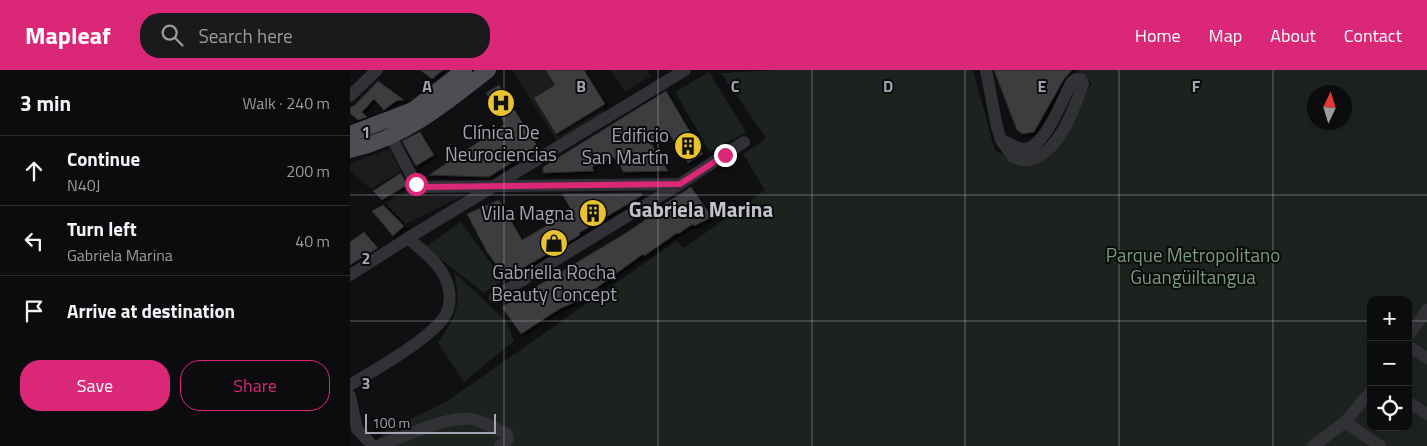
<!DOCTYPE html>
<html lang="en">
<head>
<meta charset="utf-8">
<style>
  body { margin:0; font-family:"Titillium Web",sans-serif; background:#1a191b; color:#f1f3f6 }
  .controls { position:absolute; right:15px; bottom:15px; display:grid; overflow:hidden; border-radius:10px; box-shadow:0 2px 8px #0003 }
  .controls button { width:45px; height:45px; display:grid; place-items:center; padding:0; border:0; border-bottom:1px solid #2c2b2e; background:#0c0b0d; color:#f1f3f6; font:25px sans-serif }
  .compass { position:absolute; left:957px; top:15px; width:45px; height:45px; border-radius:50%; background:#0c0b0d; box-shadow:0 2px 8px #0003; rotate:4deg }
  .scale { position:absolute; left:15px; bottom:12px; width:131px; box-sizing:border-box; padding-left:5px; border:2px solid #a1a4b1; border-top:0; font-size:14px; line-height:18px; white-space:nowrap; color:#a1a4b1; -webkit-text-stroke:4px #0b0b0c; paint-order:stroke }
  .stop { position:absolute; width:15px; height:15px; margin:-11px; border:4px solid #db2777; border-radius:50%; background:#fff }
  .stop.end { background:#db2777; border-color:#fff; box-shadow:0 1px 5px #0008 }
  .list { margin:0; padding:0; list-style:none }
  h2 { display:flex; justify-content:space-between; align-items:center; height:65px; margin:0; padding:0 20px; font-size:21px }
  h2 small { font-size:16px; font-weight:400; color:#9a9b9d }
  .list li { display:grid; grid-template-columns:32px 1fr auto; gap:15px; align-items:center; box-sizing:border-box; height:70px; padding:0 20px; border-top:1px solid #2c2b2e }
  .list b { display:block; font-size:19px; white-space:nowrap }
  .list p { margin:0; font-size:16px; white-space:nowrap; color:#9a9b9d }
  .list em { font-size:16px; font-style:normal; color:#9a9b9d }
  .actions { display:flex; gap:10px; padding:15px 20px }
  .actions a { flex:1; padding:11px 0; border:1px solid #db2777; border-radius:20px; text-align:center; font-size:18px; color:#db2777 }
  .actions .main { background:#db2777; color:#fff }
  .icon { flex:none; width:28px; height:28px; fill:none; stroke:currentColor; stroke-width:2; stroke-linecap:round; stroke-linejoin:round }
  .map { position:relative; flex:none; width:1077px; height:376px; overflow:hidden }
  header { display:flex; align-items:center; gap:30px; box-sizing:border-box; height:70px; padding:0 25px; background:#db2777; color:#fff }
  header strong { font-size:24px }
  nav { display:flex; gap:28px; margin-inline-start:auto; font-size:18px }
  .search { width:350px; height:45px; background:#1a191b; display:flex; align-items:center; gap:12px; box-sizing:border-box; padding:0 18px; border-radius:20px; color:#9a9b9d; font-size:19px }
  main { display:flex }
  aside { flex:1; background:#0c0b0d }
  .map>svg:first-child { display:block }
  .built { fill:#1c1c1e }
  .green { fill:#1c231e; fill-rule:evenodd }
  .building { fill:#3c3d41; stroke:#2a2a2d; filter:url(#shadow) }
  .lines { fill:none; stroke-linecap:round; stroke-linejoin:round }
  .minor { stroke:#313136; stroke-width:12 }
  .major { stroke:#4d4e54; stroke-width:16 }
  .route { stroke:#db2777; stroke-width:6 }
  .grid { fill:none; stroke:#a1a4b1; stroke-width:1; stroke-opacity:0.55 }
  .labels { text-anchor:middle; stroke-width:4; stroke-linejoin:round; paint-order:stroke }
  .poi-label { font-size:19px; fill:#a1a4b1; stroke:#0b0b0c }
  .park-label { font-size:19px; fill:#799b7f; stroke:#0b0b0c }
  .quarter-label { font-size:21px; font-weight:bold; fill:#c2c3cd; stroke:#0b0b0c }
  .grid-label { font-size:16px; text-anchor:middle; font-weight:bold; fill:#a1a4b1; stroke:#0b0b0c; stroke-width:4; stroke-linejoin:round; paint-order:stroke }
</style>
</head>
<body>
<header>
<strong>Mapleaf</strong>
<div class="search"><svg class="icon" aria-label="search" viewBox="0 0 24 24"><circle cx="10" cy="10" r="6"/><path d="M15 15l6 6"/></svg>Search here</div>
<nav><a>Home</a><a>Map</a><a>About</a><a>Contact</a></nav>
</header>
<main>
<aside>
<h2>3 min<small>Walk · 240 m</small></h2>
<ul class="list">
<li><svg class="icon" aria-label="ahead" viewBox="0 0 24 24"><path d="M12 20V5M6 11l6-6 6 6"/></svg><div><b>Continue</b><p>N40J</p></div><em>200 m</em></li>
<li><svg class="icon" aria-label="left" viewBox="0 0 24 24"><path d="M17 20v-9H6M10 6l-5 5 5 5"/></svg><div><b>Turn left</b><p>Gabriela Marina</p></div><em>40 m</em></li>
<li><svg class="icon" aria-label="arrive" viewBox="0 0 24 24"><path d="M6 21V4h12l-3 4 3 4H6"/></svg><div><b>Arrive at destination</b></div></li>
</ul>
<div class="actions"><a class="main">Save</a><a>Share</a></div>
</aside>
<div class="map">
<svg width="1077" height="376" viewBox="0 0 1077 376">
  <defs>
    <filter id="shadow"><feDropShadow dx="2.5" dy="2.5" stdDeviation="1" flood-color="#0009"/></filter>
  </defs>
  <rect width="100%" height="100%" fill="#100f11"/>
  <path class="built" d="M162,0H230L256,42L207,71Z
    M260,0H297L301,6L275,22Z
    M39,79L51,101L21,119L0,101V93Z
    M58,116L66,126L115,125L56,154L33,131Z"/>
  <path class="green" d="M426,0H623L645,81L682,95L718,65L741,13L726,0H1077V376H21L37,360L96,332L326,171L334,178L415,120L393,84L416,68L371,3ZM964,22H994V52H964ZM1021,230H1058V357H1021Z
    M359,2L396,62L360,82L325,22Z
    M111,152L153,210L134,223L75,177Z
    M104,202L156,251L164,271L114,312L88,273C108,244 111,237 104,202Z"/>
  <path class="building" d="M70,0H93L82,9Z
    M196,0H234L255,34L206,64L184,28L205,15Z
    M644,0H722L714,9L684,62L672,64L667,60Z
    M28,11L54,30L46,31L34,40L24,29L12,42L17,47L8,50L0,43V37L4,36Z
    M149,15L187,76L139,107L79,105L155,54L136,23Z
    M316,21L353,84L338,93L318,62L300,72L318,101L273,102L268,90L266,91L264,87L242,97L244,101L193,103V97Z
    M70,62L84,85L66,96L52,71Z
    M51,103L57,115L32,130L23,121Z
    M341,117L362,147L344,156L343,154L328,164L327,163L294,186L293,184L230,230L211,238L171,264L152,237L276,163L310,140L308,138Z
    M291,123L293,125L229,163L230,165L156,208L137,182L117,144L149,130L172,170L222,141L212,124Z
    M33,135L54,156L43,166L22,141Z
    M14,162L28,178L0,195V172Z"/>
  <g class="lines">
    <path class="minor" d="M636,0L647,57L651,70L663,87C668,89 674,91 678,90C709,84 724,39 733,14L731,9H726L721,13C712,30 695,79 673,79C666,78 658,72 651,70
      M0,26L27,0
      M41,67L66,114L71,117L330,114
      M0,205L58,168L335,0
      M145,227L330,114L394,72
      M1058,266L1077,240
      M1058,276L1077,288
      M0,315C24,300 83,268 96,244C104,228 98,207 86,194C78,184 67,176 58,168
      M0,326L7,359L23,376
      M1058,332L1077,344
      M995,352L1030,376
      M27,376C53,368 94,346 121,349C134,351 145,359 157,364L158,370L150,376
      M963,376L995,352L1021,321"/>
    <path class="major" d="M0,64L63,40L114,0
      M0,80C54,68 95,34 138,0"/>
  </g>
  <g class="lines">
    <path class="route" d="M66,114L71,117L330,114L375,85"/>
  </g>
  <path class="grid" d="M154,0V376M308,0V376M462,0V376M615,0V376M769,0V376M923,0V376M0,125H1077M0,251H1021M1058,251H1077"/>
  <defs>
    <g id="hospital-disc" transform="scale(1.4375)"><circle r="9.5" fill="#e8c230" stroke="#0b0b0c"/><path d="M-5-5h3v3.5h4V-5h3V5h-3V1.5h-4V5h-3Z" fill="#111"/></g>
    <g id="building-disc" transform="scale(1.4375)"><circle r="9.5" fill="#e8c230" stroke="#0b0b0c"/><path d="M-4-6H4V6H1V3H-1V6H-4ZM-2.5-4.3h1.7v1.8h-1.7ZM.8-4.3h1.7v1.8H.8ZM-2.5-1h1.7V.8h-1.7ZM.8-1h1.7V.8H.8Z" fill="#111"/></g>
    <g id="shop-disc" transform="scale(1.4375)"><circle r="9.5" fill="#e8c230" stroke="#0b0b0c"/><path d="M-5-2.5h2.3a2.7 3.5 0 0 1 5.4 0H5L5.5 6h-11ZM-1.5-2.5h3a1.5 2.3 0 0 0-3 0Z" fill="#111"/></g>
  </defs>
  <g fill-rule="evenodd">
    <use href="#hospital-disc" x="151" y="33"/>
    <use href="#building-disc" x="338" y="76"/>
    <use href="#building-disc" x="243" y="143"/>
    <use href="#shop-disc" x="204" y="173"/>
  </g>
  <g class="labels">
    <g class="poi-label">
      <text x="151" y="69">Clínica De<tspan x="151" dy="22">Neurociencias</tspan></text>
      <text x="319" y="72" text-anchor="end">Edificio<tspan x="319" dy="22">San Martín</tspan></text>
      <text x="224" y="150" text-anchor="end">Villa Magna</text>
      <text x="204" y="209">Gabriella Rocha<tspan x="204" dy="22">Beauty Concept</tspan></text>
    </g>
    <g class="park-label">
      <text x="843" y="192">Parque Metropolitano<tspan x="843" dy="22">Guangüiltangua</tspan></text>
    </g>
    <g class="quarter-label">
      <text x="351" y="147">Gabriela Marina</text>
    </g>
  </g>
  <g class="grid-label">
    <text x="77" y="22">A</text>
    <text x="231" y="22">B</text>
    <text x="385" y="22">C</text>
    <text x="538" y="22">D</text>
    <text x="692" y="22">E</text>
    <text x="846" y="22">F</text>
    <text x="16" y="68">1</text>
    <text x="16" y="194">2</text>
    <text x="16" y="319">3</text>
  </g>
</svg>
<div class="controls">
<button>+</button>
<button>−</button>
<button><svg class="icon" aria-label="locate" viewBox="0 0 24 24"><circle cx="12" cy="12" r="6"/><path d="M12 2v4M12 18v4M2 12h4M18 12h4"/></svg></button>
</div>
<svg class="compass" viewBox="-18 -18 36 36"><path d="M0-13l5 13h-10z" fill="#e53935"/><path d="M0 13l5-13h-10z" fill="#9a9b9d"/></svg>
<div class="scale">100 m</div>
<div class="stop" style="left:66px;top:114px"></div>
<div class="stop end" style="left:375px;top:85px"></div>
</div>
</main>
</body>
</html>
